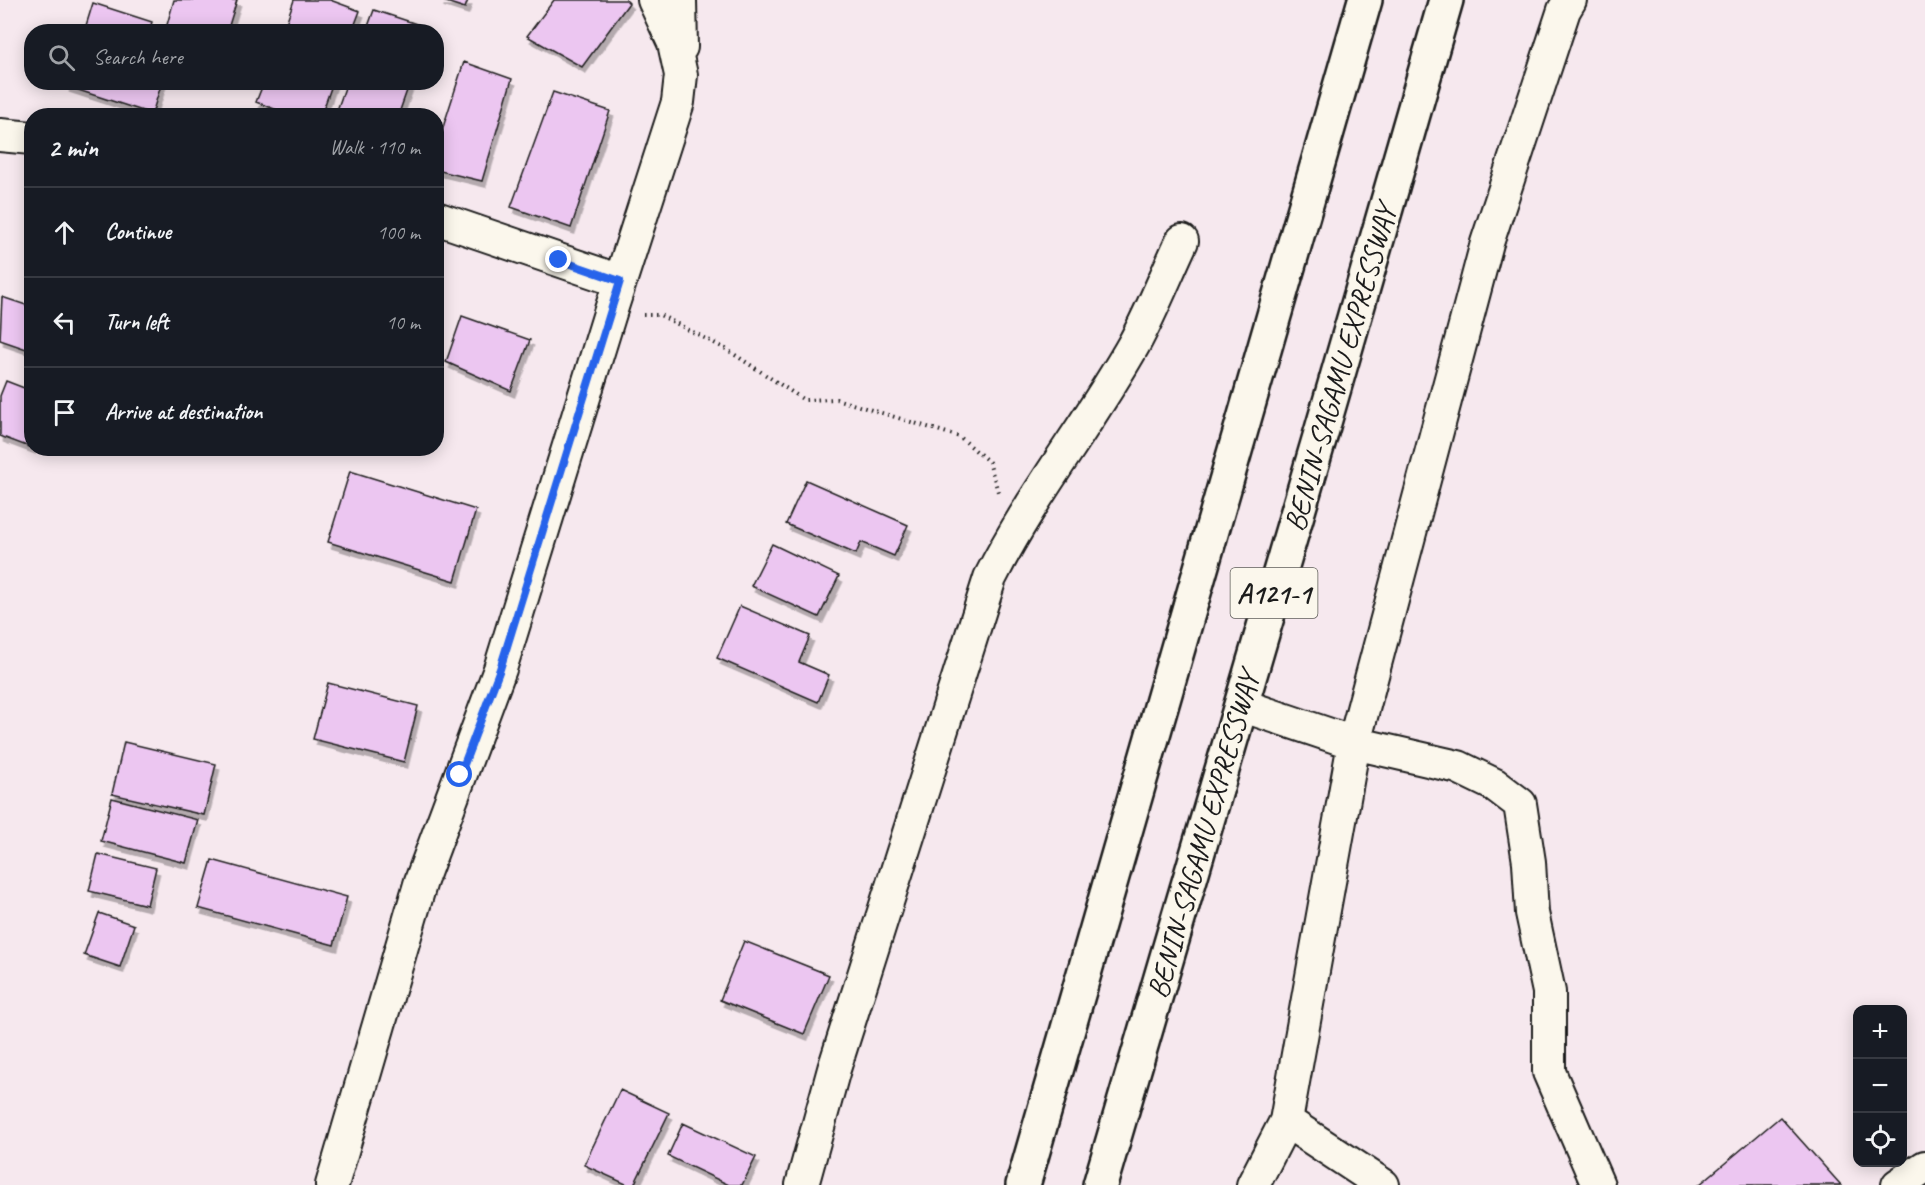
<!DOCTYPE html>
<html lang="en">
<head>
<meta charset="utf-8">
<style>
  body { margin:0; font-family:Caveat,sans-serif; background:#242831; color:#f1f3f6 }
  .controls { position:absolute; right:18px; bottom:18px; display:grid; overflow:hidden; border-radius:12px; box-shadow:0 3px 15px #0003 }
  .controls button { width:54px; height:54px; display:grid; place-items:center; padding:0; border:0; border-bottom:2px solid #363941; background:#171b24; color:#f1f3f6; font:30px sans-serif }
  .stop { position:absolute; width:18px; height:18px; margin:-14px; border:4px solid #2563eb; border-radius:50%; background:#fff }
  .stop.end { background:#2563eb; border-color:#fff; box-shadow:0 2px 6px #0008 }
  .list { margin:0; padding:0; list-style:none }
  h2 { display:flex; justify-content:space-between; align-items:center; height:78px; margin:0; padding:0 24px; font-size:26px }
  h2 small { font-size:20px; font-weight:400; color:#9ea1a6 }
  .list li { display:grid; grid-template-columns:39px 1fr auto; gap:18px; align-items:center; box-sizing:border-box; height:90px; padding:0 24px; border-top:2px solid #363941 }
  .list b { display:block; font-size:22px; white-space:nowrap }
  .list em { font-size:20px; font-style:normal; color:#9ea1a6 }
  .icon { flex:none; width:33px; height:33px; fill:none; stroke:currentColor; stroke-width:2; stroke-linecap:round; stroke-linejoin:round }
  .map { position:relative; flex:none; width:1925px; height:1185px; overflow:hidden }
  .search { position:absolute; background:#171b24; box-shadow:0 3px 15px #0003; left:24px; top:24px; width:420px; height:66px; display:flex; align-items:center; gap:15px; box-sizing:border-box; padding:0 21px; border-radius:24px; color:#9ea1a6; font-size:22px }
  .panel { position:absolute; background:#171b24; box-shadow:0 3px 15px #0003; left:24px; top:108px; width:420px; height:348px; border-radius:24px }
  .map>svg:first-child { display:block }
  .building { fill:#ecc6f1; stroke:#1c1c1c; stroke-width:1.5; filter:url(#shadow) }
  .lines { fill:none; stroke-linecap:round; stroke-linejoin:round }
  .minor-casing { stroke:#1c1c1c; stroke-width:36 }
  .trunk-casing { stroke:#1c1c1c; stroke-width:38 }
  .path { stroke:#1c1c1c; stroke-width:4; stroke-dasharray:1.5 4.5; stroke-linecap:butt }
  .minor { stroke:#fbf7ec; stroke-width:32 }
  .trunk { stroke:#fbf7ec; stroke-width:33 }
  .route { stroke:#2563eb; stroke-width:8 }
  .labels { text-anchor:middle; stroke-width:6; stroke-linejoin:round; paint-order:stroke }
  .shield { fill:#fbf7ec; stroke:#5f5e5a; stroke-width:1.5 }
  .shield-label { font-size:28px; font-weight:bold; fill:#1c1c1c }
  .street-label { font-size:30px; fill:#1c1c1c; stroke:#fbf7ec }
</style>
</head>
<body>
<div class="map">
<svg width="1925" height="1185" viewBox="0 0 1925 1185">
  <defs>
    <filter id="shadow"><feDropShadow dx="3.5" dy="6" stdDeviation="0" flood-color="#0004"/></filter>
  </defs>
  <rect width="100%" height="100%" fill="#f6e8ee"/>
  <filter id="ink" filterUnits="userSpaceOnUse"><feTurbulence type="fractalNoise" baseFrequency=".0167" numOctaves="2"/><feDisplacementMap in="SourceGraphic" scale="12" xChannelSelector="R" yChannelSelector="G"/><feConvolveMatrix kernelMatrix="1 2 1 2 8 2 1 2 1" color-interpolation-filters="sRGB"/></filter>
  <g filter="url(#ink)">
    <path class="building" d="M174,0H237L227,32H165Z
      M294,0H330L360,11L352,32H283Z
      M440,0H468L465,8Z
      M554,0H626L629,3L582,67L527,36Z
      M93,3L152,22L149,32H84Z
      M374,10L429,28L428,32H366Z
      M464,62L512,79L482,181L436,170V149Z
      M67,82H162L152,114L66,86Z
      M264,82H333L321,116H293L256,102Z
      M347,82H410L398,116H335Z
      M553,92L610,111L571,228L511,207Z
      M2,297L32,307V351L0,340Z
      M462,316L530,340L511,391L446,362Z
      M6,381L32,391V448L0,436V396Z
      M350,471L476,510L455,581L328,542Z
      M806,480L908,525L894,556L861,542L856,554L786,524Z
      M772,544L839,576L819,617L751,586Z
      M740,606L810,636L799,662L829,675L818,702L717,658Z
      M328,683L418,706L404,762L313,739Z
      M124,742L216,764L204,815L112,794Z
      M112,798L198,820L186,863L101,841Z
      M98,854L156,868L147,905L89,891Z
      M212,860L347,897L334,945L198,908Z
      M99,913L134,925L120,967L84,955Z
      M744,941L829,975L804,1034L720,1000Z
      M620,1090L669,1113L634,1185H628L584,1165Z
      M1780,1117L1841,1185H1699Z
      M683,1123L756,1157L742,1185H729L668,1156Z"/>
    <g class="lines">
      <g class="minor-casing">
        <path id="minor" d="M680,0L681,47
          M0,135L32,138
          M436,218L620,281
          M1241,705L1354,743L1458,767L1495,785L1520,804L1529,862L1532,913L1549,992V1072L1598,1185
          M1286,1121L1383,1185
          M332,1185L421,881L500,669L610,313L678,102L681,75L674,43L654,0
          M802,1185L834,1069L990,578C1031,496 1089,424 1134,344C1152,311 1166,275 1182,241
          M1253,1185L1286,1121L1354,743L1487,243L1564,10L1570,0
          M1898,1185L1925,1167"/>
      </g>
      <g class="trunk-casing">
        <path id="trunk" d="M1023,1185L1365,0
          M1100,1185L1321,433L1446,0"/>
      </g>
      <path class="path" d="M643,315H660L726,349L804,400L836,399L960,437L989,462L999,495"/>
      <use href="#minor" class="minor"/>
      <use href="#trunk" class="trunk"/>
    </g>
  </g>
  <g class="lines" filter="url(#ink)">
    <path class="route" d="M460,775L500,669L620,281L559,260"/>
  </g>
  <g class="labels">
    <rect class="shield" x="1230.5" y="568" width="87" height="50" rx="4.5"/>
    <g class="shield-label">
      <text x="1274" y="603">A121-1</text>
    </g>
    <g class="street-label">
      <text transform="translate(1340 368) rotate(-74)" y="10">BENIN-SAGAMU EXPRESSWAY</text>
      <text transform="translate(1203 835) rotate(-74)" y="10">BENIN-SAGAMU EXPRESSWAY</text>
    </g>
  </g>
</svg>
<div class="controls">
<button>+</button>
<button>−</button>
<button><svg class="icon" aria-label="locate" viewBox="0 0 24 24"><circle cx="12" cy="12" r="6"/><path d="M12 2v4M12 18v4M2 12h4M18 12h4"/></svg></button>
</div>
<div class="stop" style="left:460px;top:775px"></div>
<div class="stop end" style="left:559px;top:260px"></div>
<div class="search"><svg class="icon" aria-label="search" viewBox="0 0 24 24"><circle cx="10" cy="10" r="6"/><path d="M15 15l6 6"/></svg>Search here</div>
<section class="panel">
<h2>2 min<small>Walk · 110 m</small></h2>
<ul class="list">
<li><svg class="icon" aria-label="ahead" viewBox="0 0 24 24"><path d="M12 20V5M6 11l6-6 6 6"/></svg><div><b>Continue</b></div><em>100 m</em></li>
<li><svg class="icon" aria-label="left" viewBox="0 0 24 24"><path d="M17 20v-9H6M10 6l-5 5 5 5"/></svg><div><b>Turn left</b></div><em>10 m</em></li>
<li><svg class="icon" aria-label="arrive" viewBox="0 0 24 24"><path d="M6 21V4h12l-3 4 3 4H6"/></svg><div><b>Arrive at destination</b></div></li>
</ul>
</section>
</div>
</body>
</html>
